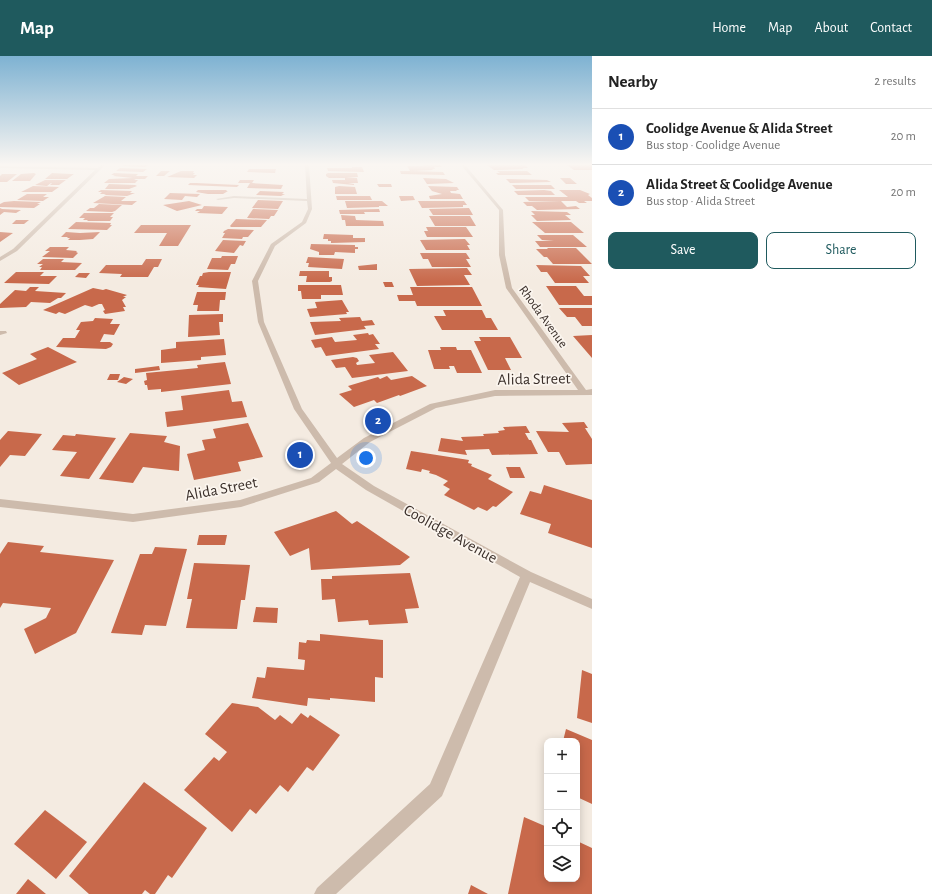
<!DOCTYPE html>
<html lang="en">
<head>
<meta charset="utf-8">
<style>
  body { margin:0; font-family:"Alegreya Sans",sans-serif; background:#f2f2f2; color:#222 }
  .controls { position:absolute; right:12px; bottom:12px; display:grid; overflow:hidden; border-radius:8px; box-shadow:0 2px 10px #0003 }
  .controls button { width:36px; height:36px; display:grid; place-items:center; padding:0; border:0; border-bottom:1px solid #e0e0e0; background:#fff; color:#222; font:20px sans-serif }
  .you { position:absolute; left:366px; top:402px; width:14px; height:14px; margin:-10px; border:3px solid #fff; border-radius:50%; background:#1a73e8; box-shadow:0 0 0 6px #1a73e833 }
  .badge { display:grid; place-items:center; width:26px; height:26px; border-radius:50%; background:#1f5a5e; color:#fff; font-size:13px; font-weight:700 }
  .pin { position:absolute; translate:-50% -50%; border:2px solid #fff; box-shadow:0 1px 4px #0006 }
  .list { margin:0; padding:0; list-style:none }
  h2 { display:flex; justify-content:space-between; align-items:center; height:52px; margin:0; padding:0 16px; font-size:17px }
  h2 small { font-size:13px; font-weight:400; color:#767676 }
  .list li { display:grid; grid-template-columns:26px 1fr auto; gap:12px; align-items:center; box-sizing:border-box; height:56px; padding:0 16px; border-top:1px solid #e0e0e0 }
  .list b { display:block; font-size:15px; white-space:nowrap }
  .list p { margin:0; font-size:13px; white-space:nowrap; color:#767676 }
  .list em { font-size:13px; font-style:normal; color:#767676 }
  .actions { display:flex; gap:8px; padding:12px 16px }
  .actions a { flex:1; padding:9px 0; border:1px solid #1f5a5e; border-radius:8px; text-align:center; font-size:14px; color:#1f5a5e }
  .actions .main { background:#1f5a5e; color:#fff }
  .icon { flex:none; width:22px; height:22px; fill:none; stroke:currentColor; stroke-width:2; stroke-linecap:round; stroke-linejoin:round }
  .map { position:relative; flex:none; width:592px; height:838px; overflow:hidden }
  header { display:flex; align-items:center; gap:24px; box-sizing:border-box; height:56px; padding:0 20px; background:#1f5a5e; color:#fff }
  header strong { font-size:19px }
  nav { display:flex; gap:22px; margin-inline-start:auto; font-size:14px }
  main { display:flex }
  aside { flex:1; background:#fff }
  .map>svg:first-child { display:block }
  .building { fill:#c8694b }
  .lines { fill:none; stroke-linecap:round; stroke-linejoin:round }
  .minor { fill:#cdbbac; fill-rule:evenodd }
  .labels { text-anchor:middle; stroke-width:3.5; stroke-linejoin:round; paint-order:stroke }
  .far-street-label { font-size:13px; fill:#3b302b; stroke:#fbf5ee }
  .street-label { font-size:16px; fill:#3b302b; stroke:#fbf5ee }
</style>
</head>
<body>
<header>
<strong>Map</strong>
<nav><a>Home</a><a>Map</a><a>About</a><a>Contact</a></nav>
</header>
<main>
<div class="map">
<svg width="592" height="838" viewBox="0 0 592 838">
  <rect width="100%" height="100%" fill="#f4ebe1"/>
  <path class="building" d="M124,109H148L145,111L122,110Z
    M423,109H440L442,111H434L435,113H432L433,114L413,115L443,116L445,119L401,118L400,115H410L407,110H424Z
    M487,109H525L528,112H522L524,113L494,114Z
    M567,109H592V114H574Z
    M352,111H362L364,116L328,115L327,112H352Z
    M120,112L147,113L143,116L116,115Z
    M249,113H276L275,117L247,116Z
    M161,115H170L164,120H156Z
    M181,115H194L193,117H195L193,119H197L194,122L167,121Z
    M497,115H527L532,119H498L496,117H500Z
    M52,117L71,118H74L67,123H45Z
    M114,117L138,118L136,120H148L145,123H136L134,124H138L135,127H104L109,123L133,122L113,120L115,119H111Z
    M328,117H357L358,121H346L357,122L358,127H348L354,128V129L333,127L332,124H345V122H329L326,120V118Z
    M2,118H17L7,126H0V120Z
    M21,118L34,117L36,118L30,125H12Z
    M423,122L446,123L454,127L427,128Z
    M560,122H570L577,128H566Z
    M506,123L547,124L551,126L510,127Z
    M45,124H66L59,129H50L52,127H51L47,130L35,129Z
    M240,124H254L252,127L283,129L281,133L247,132L250,127H238Z
    M190,127H196L239,129L237,131L188,129Z
    M109,128L135,129L137,130L129,133H105Z
    M377,128H391L392,131H379Z
    M512,129H551L555,133H516Z
    M33,130L59,131L52,136H21Z
    M339,130L355,131L357,138H335V131Z
    M428,130L457,131L459,134H456L457,135H450L451,137L460,138L463,143H430L429,140L442,138L432,135Z
    M101,134L132,135L130,137H135L127,140L104,139L106,138H100L102,136H98Z
    M198,134H227L226,135H228L223,138H208L196,136Z
    M544,134L551,135L555,139H518L514,135Z
    M559,134H580L590,138L588,139L592,142V145H584L587,147H579L576,145H529L525,141H568Z
    M260,135L284,136L282,138H285L281,140L256,139Z
    M170,137L200,138L197,141L185,140L182,144L164,143Z
    M27,138H47L43,141H49L43,145L17,144Z
    M105,140L126,141L121,145H137L132,149L93,147Z
    M336,140H370L372,144H337Z
    M399,140H413L415,144L401,145Z
    M258,144L283,145L278,153L252,152Z
    M14,145L41,146L37,148H40L34,152L0,151V148L4,146Z
    M189,145L202,149L177,155L163,149Z
    M345,145H382L388,150H379V151L347,152Z
    M418,145H464L467,149H463V151L422,152Z
    M561,145L567,151L576,150L580,153L537,154L532,150H527L523,146Z
    M99,148L122,149L115,155L112,156L86,155L90,152H94Z
    M204,150L228,151L222,158L197,157L200,155H195L197,153H202Z
    M0,152L2,153L21,154L16,157L4,156L0,159Z
    M469,152L473,159H433L429,153Z
    M253,153L278,154L274,160H271L269,163L247,162Z
    M379,153L380,156H364L365,158H340L339,154Z
    M531,155L567,156L571,159H565L571,164L537,165L531,159H535Z
    M84,157H114L110,161H113L110,165H87L88,164H83L85,162H79Z
    M341,159L355,160L356,164L383,165L384,170H346L345,164H342Z
    M429,160H470L476,170H435Z
    M236,163L267,164L261,171H231L230,170Z
    M16,164H29L24,168H12Z
    M76,166L111,167L110,169H112L107,174L68,173Z
    M532,166H571L584,177H545Z
    M141,169H191L178,190H159L167,177H134Z
    M426,171H466L473,181H427L424,175H428Z
    M228,173L254,174L248,181H243L242,183L222,182L225,177H223L224,175Z
    M0,176L13,177L0,186Z
    M66,176L80,177L100,176L93,183L80,184H68L70,182H67L68,181H61Z
    M324,178L353,179V182H365V186L331,187V185H328V183H323Z
    M537,179H573L587,191H540L535,185H554L542,184Z
    M465,183L470,189H467L470,194H426L420,184Z
    M223,184L246,185L243,190L240,189L234,197L215,195Z
    M311,188L355,189V191H358V193H355V197L335,196L334,199H319V196L310,193Z
    M50,191H69L66,194L77,195L76,196L78,197L73,202L42,201L50,195H45Z
    M547,192H576L592,208H553L547,201H544L536,193H548Z
    M420,197H466L470,203H466L471,211H432L428,203H423Z
    M222,200H238L235,208H231L228,214L207,213L212,202H221Z
    M308,201L344,203L342,213L308,211L309,207H306Z
    M43,203H64L61,206L82,207L75,214H40L42,211H39L43,208H37Z
    M146,203H162L158,211H154L148,221H120L122,218L99,217L106,209H142Z
    M377,208V214H359L358,210Z
    M536,209L581,210L590,220H583L589,227H555L547,216H541Z
    M467,212L472,219H464L470,229L417,230L409,213Z
    M300,215H329V221H332V225L330,226H306L307,220H299Z
    M16,216H44L40,220H57L49,228L4,227Z
    M209,216H231L226,233L198,231L199,229H196L200,220H202L203,217Z
    M79,217H90L86,222L75,221Z
    M383,226H392L394,231H385Z
    M298,229H341L343,239H321V243H302L301,235H298Z
    M546,230H576L584,240H592V249H559Z
    M30,231H39L35,235L66,237L61,242H58L50,247L31,246L26,251L0,252V248L15,234L26,235Z
    M410,231H472L482,250H417L415,245H399L397,239H413Z
    M93,232L103,234L106,233L127,239L123,241H126L122,244L126,251H123L125,255L105,258L103,255L105,254L102,248H99L92,251L85,249L65,258L59,256L56,258L43,254Z
    M197,236H226L225,244H220L219,255H197L198,249H193Z
    M342,244L349,256H346L347,258L310,261L307,253L317,252L315,246Z
    M559,252H592V270H582L575,261H567Z
    M443,254H482L486,262H491L498,274H442L434,260H446Z
    M223,258V266H219L220,279L188,281L189,259Z
    M360,261L362,265L372,264L375,269L364,270L366,273L315,279L310,266L341,265L339,262Z
    M95,262L113,263L110,268H120L114,279L104,278L100,286H110L113,288L111,291L106,293L56,291L63,282H75L80,274H76L81,266L93,265Z
    M368,277L369,279L373,278L380,288H375L379,293L326,300L321,291L315,292L311,284L332,281L335,286L357,284L353,279Z
    M592,279V302L573,280Z
    M479,281H510L522,302H505L511,314H488L474,285H481Z
    M224,283L226,299L201,301V304L161,307V294L176,292V286Z
    M48,291L77,306L19,329L2,317L37,303L30,298Z
    M440,291H456L457,294H471L482,317H457L454,310H449L450,313H434L428,294H441Z
    M393,296L408,315L352,322L345,311L336,312L331,304L353,301L357,302L359,305L356,307L357,309L375,307L369,299Z
    M225,306L231,328L161,336V333L148,334L147,329H145L144,325L147,324L146,317L198,312L197,309Z
    M159,310L160,314L135,317V313Z
    M110,318H120L118,324H107Z
    M387,320L391,324L412,320L427,330L400,340L399,339L377,347L374,344L354,351L339,338L352,334L348,330L378,321L380,323Z
    M124,321L133,323L126,328L117,326Z
    M229,334L232,346L242,345L247,361L167,371L165,356L183,354L181,340Z
    M584,366L588,372H585L592,383V408L566,409L559,396H548L536,375L569,376L562,367Z
    M248,367L263,401L238,406L241,415L194,424L187,398L205,394L202,384L216,382L213,373Z
    M526,370L530,377H525L529,384H531L538,398L492,399L489,393L465,394L467,399L438,395L441,382L463,385L461,381L484,380L483,378L499,377L498,375L505,374L503,371Z
    M8,375L42,378L25,400L10,399L0,411V384Z
    M130,377L167,380L164,386L180,390L179,415L143,411L133,427L99,423Z
    M76,378L116,382L89,423L60,420L77,396L52,394L63,379L75,380Z
    M411,395L469,404L468,407L472,408L471,410L492,419L488,423L513,436L496,451L493,450L487,455L478,451L474,454L444,439L450,433L443,429L448,425L436,419L429,417L430,415L422,413L421,416L406,413Z
    M506,411H520L525,422H510Z
    M544,429L592,444V492L548,477L551,468L520,458L530,435L541,438Z
    M336,455L352,468L357,465L410,501L400,509L311,514L309,492L290,500L274,476Z
    M199,479H227L225,489H197Z
    M8,486L44,490L40,496L114,504L76,577L35,598L24,573L46,562L51,552L3,547L0,552V498Z
    M155,491L187,493L166,570L145,569L142,579L111,577L140,498H152Z
    M194,507L250,509L245,544H241L237,573L186,572L192,543H187Z
    M410,517L419,552L405,553L408,567L369,569L368,564L338,566L335,543L322,544L321,523H332V520Z
    M256,551L278,552L277,567L253,566Z
    M320,578L383,584V622L375,621V646L330,642V644L308,642L307,650L252,642L257,621L265,622L267,611L304,614L305,604L298,603L299,586L306,587L307,584L320,585Z
    M582,614L592,618V667L577,662Z
    M232,647L258,651L275,664L280,659L292,668L301,657L308,662L310,659L340,679L313,715L307,711L288,736L280,729L256,758L250,753L232,776L184,734L214,701L219,705L227,696L205,678Z
    M566,673L592,684V748L577,741V685H563Z
    M144,726L207,772L172,822L168,819L155,838H150L145,834L142,838H89L69,820Z
    M45,754L87,786L56,823L14,788Z
    M524,761L547,771V823H577V785L592,792V838H508Z
    M28,823L46,838H16Z
    M471,829L488,838H468Z"/>
  <g class="lines">
    <path class="minor" d="M101,109H105L17,195L0,205V201L13,193L95,114L0,112V110L98,112Z
      M305,109H309L312,153L306,167L275,190L258,225L264,266L302,353L337,402L364,382L430,348L495,334H578L506,232L499,199V154L461,109H465L503,154L505,199L512,232L586,334L592,333V339L495,340L436,352L370,386L342,408L374,430L531,516L592,543V553L530,526L442,740L336,838H314L317,832L430,728L520,521L366,434L336,413L319,426L241,451L133,466L0,451V443L133,458L240,444L311,422L331,407L294,353L258,266L252,225L271,188L302,166L308,153L307,145L234,142L218,144L216,143L234,140L307,143Z
      M0,275H6L7,277L0,279Z"/>
  </g>
  <linearGradient id="sky" x2="0" y2="1"><stop stop-color="#7eb2d2"/><stop offset="0.48" stop-color="#faf6f2"/><stop offset="1" stop-color="#faf6f2" stop-opacity="0"/></linearGradient>
  <rect width="592" height="226" fill="url(#sky)"/>
  <g class="labels">
    <g class="far-street-label">
      <text transform="translate(544 260) rotate(54)" y="5">Rhoda Avenue</text>
    </g>
    <g class="street-label">
      <text transform="translate(534 322) rotate(-1)" y="6">Alida Street</text>
      <text transform="translate(221 432) rotate(-11)" y="6">Alida Street</text>
      <text transform="translate(451 477) rotate(29)" y="6">Coolidge Avenue</text>
    </g>
  </g>
</svg>
<div class="controls">
<button>+</button>
<button>−</button>
<button><svg class="icon" aria-label="locate" viewBox="0 0 24 24"><circle cx="12" cy="12" r="6"/><path d="M12 2v4M12 18v4M2 12h4M18 12h4"/></svg></button>
<button><svg class="icon" aria-label="layers" viewBox="0 0 24 24"><path d="M12 4l9 5-9 5-9-5zM3 14l9 5 9-5"/></svg></button>
</div>
<div class="you"></div>
<div class="pin badge" style="left:300px;top:399px;background:#1a4fb4">1</div>
<div class="pin badge" style="left:378px;top:365px;background:#1a4fb4">2</div>
</div>
<aside>
<h2>Nearby<small>2 results</small></h2>
<ul class="list">
<li><span class="badge" style="background:#1a4fb4">1</span><div><b>Coolidge Avenue &amp; Alida Street</b><p>Bus stop · Coolidge Avenue</p></div><em>20 m</em></li>
<li><span class="badge" style="background:#1a4fb4">2</span><div><b>Alida Street &amp; Coolidge Avenue</b><p>Bus stop · Alida Street</p></div><em>20 m</em></li>
</ul>
<div class="actions"><a class="main">Save</a><a>Share</a></div>
</aside>
</main>
</body>
</html>
